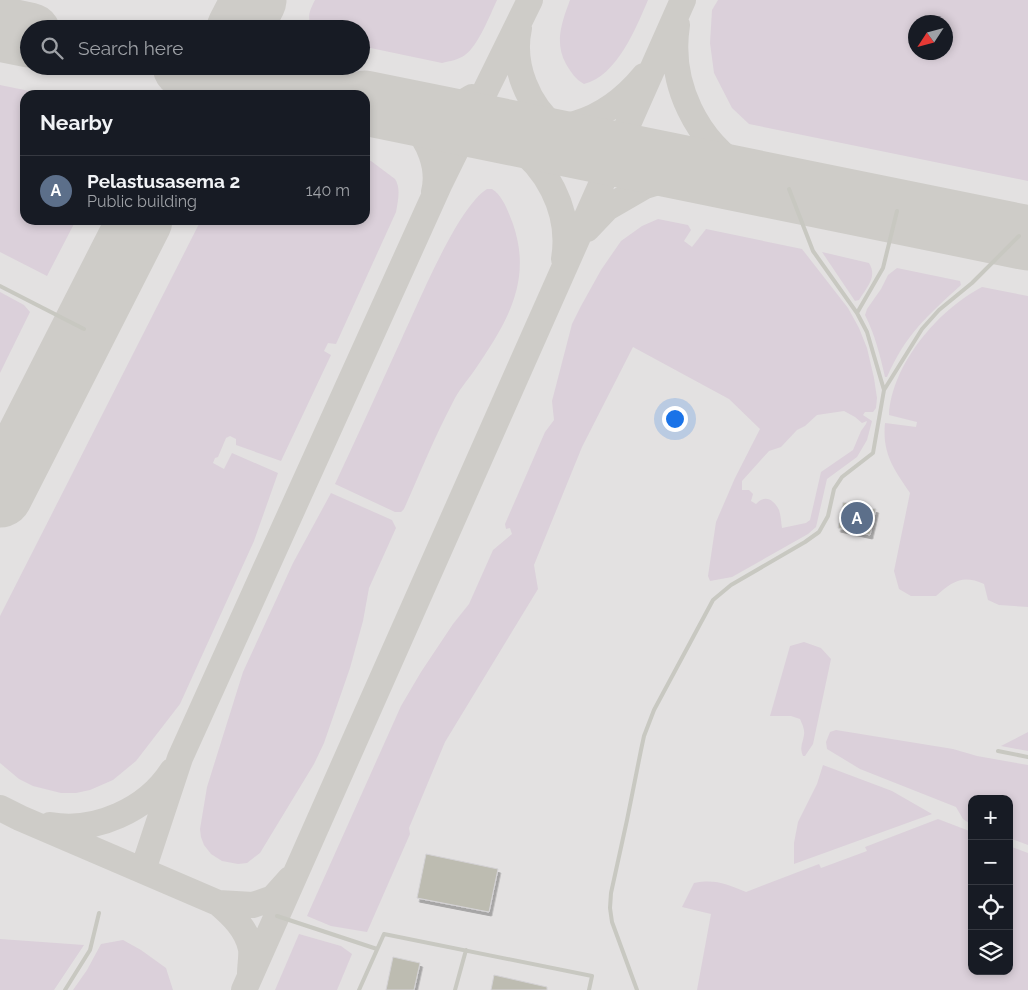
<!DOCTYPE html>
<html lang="en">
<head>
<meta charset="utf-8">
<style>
  body { margin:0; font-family:Raleway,sans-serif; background:#20242c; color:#f1f3f6 }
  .controls { position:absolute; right:15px; bottom:15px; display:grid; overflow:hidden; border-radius:10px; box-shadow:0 2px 8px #0003 }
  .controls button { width:45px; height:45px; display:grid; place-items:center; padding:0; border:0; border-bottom:1px solid #363941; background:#171b24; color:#f1f3f6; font:25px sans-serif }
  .compass { position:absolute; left:908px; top:15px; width:45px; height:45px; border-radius:50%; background:#171b24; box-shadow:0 2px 8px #0003; rotate:234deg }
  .you { position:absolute; left:674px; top:418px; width:18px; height:18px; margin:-12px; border:4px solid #fff; border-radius:50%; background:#1a73e8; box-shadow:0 0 0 8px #1a73e833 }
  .badge { display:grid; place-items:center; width:32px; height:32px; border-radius:50%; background:#8fa6f2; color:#fff; font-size:16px; font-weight:700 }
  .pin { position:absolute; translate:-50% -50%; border:2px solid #fff; box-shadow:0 1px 5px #0006 }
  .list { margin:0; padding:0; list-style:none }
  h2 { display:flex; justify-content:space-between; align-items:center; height:65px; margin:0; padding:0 20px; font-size:21px }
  h2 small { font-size:16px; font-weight:400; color:#9ea1a6 }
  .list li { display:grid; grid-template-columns:32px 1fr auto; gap:15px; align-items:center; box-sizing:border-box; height:70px; padding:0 20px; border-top:1px solid #363941 }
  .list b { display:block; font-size:19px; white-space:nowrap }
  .list p { margin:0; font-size:16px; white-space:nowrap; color:#9ea1a6 }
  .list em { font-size:16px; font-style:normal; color:#9ea1a6 }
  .icon { flex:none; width:28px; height:28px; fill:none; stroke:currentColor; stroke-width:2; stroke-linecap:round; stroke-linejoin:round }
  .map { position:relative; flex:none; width:1028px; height:990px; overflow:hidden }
  .search { position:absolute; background:#171b24; box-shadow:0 2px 8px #0003; left:20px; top:20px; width:350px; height:55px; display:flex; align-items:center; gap:12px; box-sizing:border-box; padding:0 18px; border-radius:28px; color:#9ea1a6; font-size:19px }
  .panel { position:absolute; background:#171b24; box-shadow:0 2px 8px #0003; left:20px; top:90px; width:350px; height:135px; border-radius:15px }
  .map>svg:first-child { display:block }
  .built { fill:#e3e1e1; fill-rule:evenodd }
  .green { fill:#dbd0da; fill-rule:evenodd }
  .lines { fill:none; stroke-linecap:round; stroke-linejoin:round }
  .taxiway { stroke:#ceccc8; stroke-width:26 }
  .runway { stroke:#ceccc8; stroke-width:65 }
  .building { fill:#bdbcb1; stroke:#d4d2d5; filter:url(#shadow) }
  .service { stroke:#c8c8c1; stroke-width:4 }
</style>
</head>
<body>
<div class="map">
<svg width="1028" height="990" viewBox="0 0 1028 990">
  <defs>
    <filter id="shadow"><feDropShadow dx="2.5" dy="4" stdDeviation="0" flood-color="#0004"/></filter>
  </defs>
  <rect width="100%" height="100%" fill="#f2eff4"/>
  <path class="built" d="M0,0H1028V990H0ZM916,22H946V52H916ZM29,29H361V66H29ZM25,95H365V220H25ZM972,799H1009V971H972Z"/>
  <path class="green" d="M315,0H497C490,15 478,46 465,55C458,60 450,61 442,63L361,46V29H312C307,16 309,12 315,0Z
    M570,0H648C636,28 617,76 584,84C575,79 571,72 566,64C554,42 562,22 570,0Z
    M718,0H1028V181L749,124L732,108L714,73L710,43L712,10ZM916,22H946V52H916Z
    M0,85L44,94L25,95V220H76L47,276L0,252Z
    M365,159L371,161L395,179C401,188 398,201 396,212L336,344L328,343L324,351L331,355L281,461L236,445V439L230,436L226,438L218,457L215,458L213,463L224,469L232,453L278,473L254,541L180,704L136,761L113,780L90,790L76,793H61L33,786L19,779L0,763V616L201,220H365Z
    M487,189H492C503,196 508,211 513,224C533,282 506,324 474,371C467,381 458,391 453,402C435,436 420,473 404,509L401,512H395L335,484C358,435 380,386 402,338C419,302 457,208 487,189Z
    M658,219L688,225L691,230L684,241L692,247L706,229L802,249L848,308L859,328L867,348L874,378L877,398L876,408L873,412H865L863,415L872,421L867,440L857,457L827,479L816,527L808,534L732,577L710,581L708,576L716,522L735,478L760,429L729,399L633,347L582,447L534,565L538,589L445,742L409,828L410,834L367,932L331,926L307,916L401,706L421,672L453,624L469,604L493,550L512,534L510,528L506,529L505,524L545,432L554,420L552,401L572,324L581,306L601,270L621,241L642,226ZM844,411L855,417L862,423L867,421L866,424L861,431L853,450L821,472L810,520L806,523L782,528C781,522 781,516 779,510C774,500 765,494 756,504L751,501L753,494L749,490H742V481L769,451L781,447L797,430L805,426L817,415Z
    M822,252L869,263C878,277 866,288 859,300L855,301Z
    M897,268L960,281L961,285C927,316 906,334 887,377H885C880,355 875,335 865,315L867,309L881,289L888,275Z
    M982,287L1028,296V607L999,605L988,600L984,584C962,574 952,582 936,596H911L899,589L894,571L910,493C894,469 882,454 885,423L916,427L917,422L889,415C892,364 938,310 982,287Z
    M0,292L24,305L30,312L0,373Z
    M331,493L392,520L396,528L369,588L363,621L350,668L324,743L314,764L260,853L247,863L238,864L222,861L211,854L204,845L201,837L200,829L207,787L243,672L293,563Z
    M804,642L821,648L831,659L813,744L805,756H803C799,747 803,743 804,735C805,729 802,724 800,719L791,716H770L790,646Z
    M836,730L953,749L977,756L1028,765V845L1009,838V799H972V825L963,819L956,807L860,769L827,749L826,742L830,732Z
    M1028,732V751L1001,746Z
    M823,765L892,791L932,814L794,864V843L798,822L817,784Z
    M938,819L972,832V971H1009V846L1028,853V990H697L711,914L682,907L694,883C716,879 726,884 746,892L819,864L821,868L867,851L865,847Z
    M299,934L341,946L352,954L337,990H275Z
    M0,939L84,945L54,990H0Z
    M123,940L141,950L166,968L173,990H73L87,970L101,944Z"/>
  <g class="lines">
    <path class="taxiway" d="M677,25C668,83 696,142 747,172C760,180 775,184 789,189
      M519,28C511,65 528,106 557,129C570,140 587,145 603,151
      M377,105C389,110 402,114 412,124C429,140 440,168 434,192
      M396,109C424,113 448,113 472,97
      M454,121C471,126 489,130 505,139C546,162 572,211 564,259
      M492,128C555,134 601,128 644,76
      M587,229L607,208L645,186L674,177L704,175L732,178
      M0,808L20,818L218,903C232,915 247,929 251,949C252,956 250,966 250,974
      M50,825C95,833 147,810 172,771
      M143,870L180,758L440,183L530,0
      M218,903L253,905L273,898L290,879
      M244,990L683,0"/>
    <path class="runway" d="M0,29L29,35
      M239,29L254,0
      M185,66L326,95
      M365,103L1028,238
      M0,495L140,220"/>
  </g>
  <path class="building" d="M843,502L876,509L870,535L838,528Z
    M426,854L498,869L489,912L417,898Z
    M393,957L420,963L414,990H386Z
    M494,975L547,987V990H491Z"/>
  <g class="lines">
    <path class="service" d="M789,189L813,251L857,313L867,332L884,390
      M0,286L84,329
      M857,313L883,268L897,211
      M998,751L1028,757
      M277,916L377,949
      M65,990L90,950L99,913
      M359,990L384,934L592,976L589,990
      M455,990L466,950
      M637,990L612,922L610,908L611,893L627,820L641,750L644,736L654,710L713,600L731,585L805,542L819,532L828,516L834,489L842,477L873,453L884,390L922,329L939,310L972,283L1019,236"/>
  </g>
</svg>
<div class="controls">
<button>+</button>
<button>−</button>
<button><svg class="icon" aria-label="locate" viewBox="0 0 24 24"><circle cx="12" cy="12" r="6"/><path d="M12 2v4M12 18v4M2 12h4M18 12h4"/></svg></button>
<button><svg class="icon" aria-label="layers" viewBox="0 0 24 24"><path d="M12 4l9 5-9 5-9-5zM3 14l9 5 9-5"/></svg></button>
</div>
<svg class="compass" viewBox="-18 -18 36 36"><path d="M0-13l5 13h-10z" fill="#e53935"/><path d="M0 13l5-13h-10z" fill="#9ea1a6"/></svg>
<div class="you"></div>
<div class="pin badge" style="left:857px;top:518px;background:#5c6f8a">A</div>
<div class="search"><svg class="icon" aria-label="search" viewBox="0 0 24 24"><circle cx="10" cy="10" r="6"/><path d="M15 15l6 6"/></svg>Search here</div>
<section class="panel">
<h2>Nearby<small></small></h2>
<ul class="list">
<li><span class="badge" style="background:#5c6f8a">A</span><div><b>Pelastusasema 2</b><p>Public building</p></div><em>140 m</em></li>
</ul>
</section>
</div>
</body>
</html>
